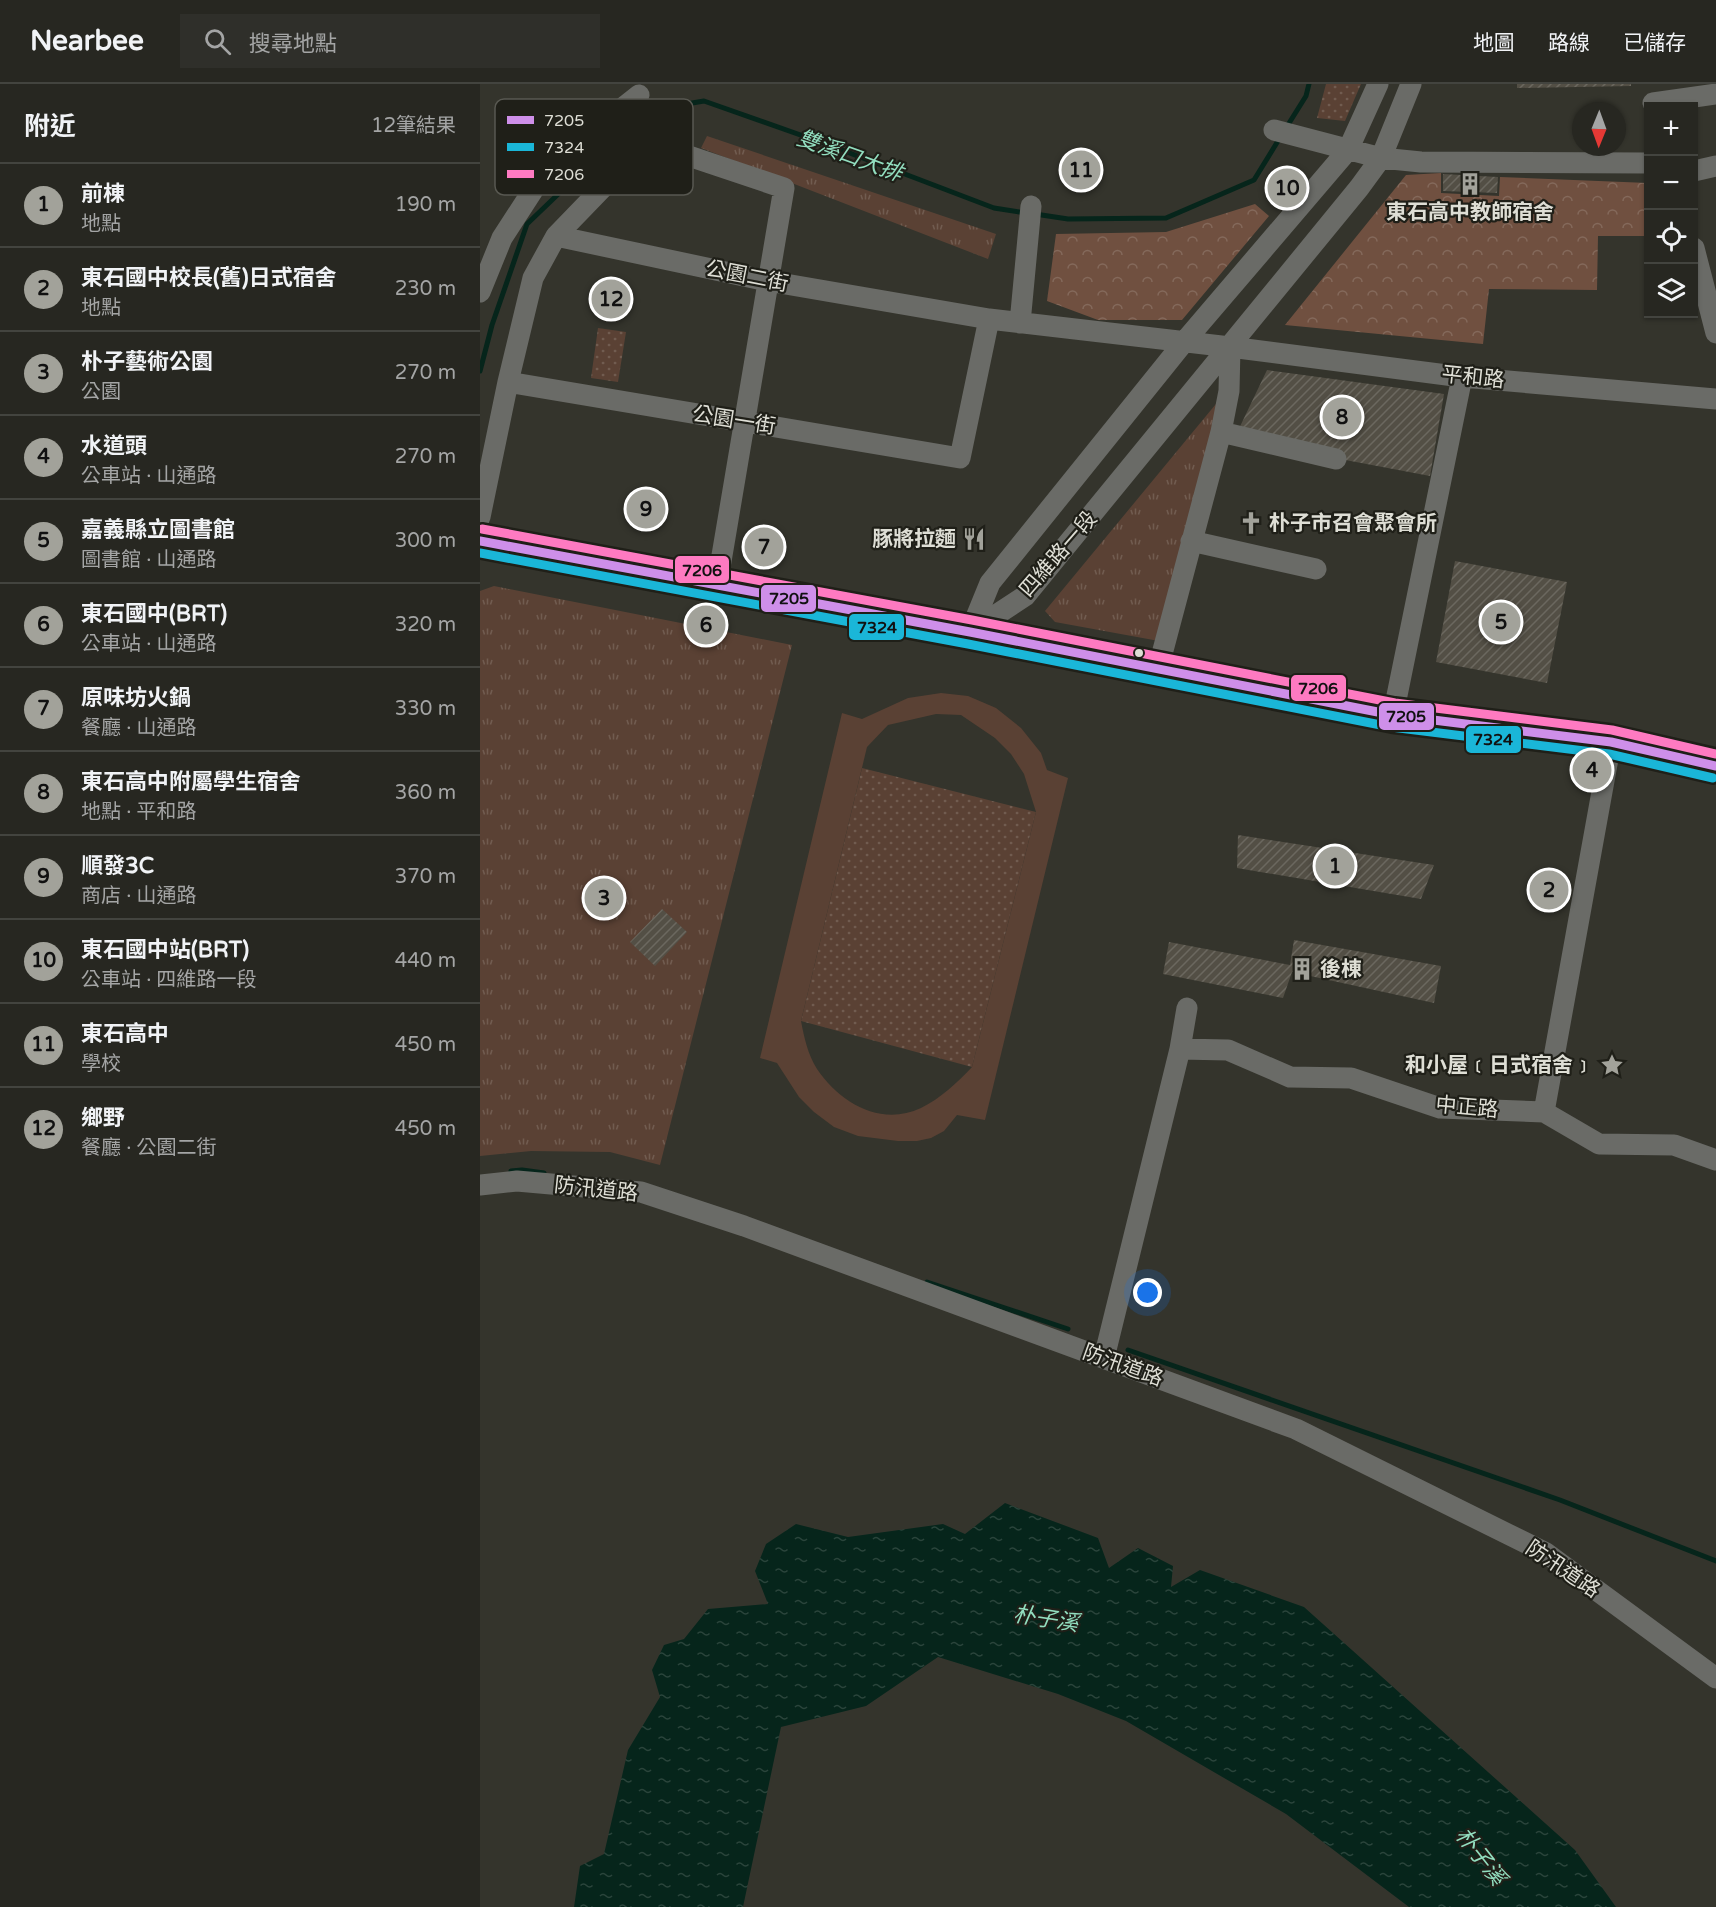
<!DOCTYPE html>
<html lang="zh-TW">
<head>
<meta charset="utf-8">
<style>
  body { margin:0; font-family:"Varela Round","Noto Sans TC",sans-serif; background:#2f2f2a; color:#f1f3f6 }
  .controls { position:absolute; right:18px; top:18px; display:grid; overflow:hidden; border-radius:0px; box-shadow:0 2px 4px #0004 }
  .controls button { width:54px; height:54px; display:grid; place-items:center; padding:0; border:0; border-bottom:2px solid #43443f; background:#272721; color:#f1f3f6; font:30px sans-serif }
  .compass { position:absolute; left:1092px; top:18px; width:54px; height:54px; border-radius:50%; background:#272721; box-shadow:0 2px 4px #0004; rotate:181deg }
  .you { position:absolute; left:668px; top:1209px; width:21px; height:21px; margin:-15px; border:4px solid #fff; border-radius:50%; background:#1a73e8; box-shadow:0 0 0 9px #1a73e833 }
  .badge { display:grid; place-items:center; width:39px; height:39px; border-radius:50%; background:#a2a29a; color:#111; font-size:20px; font-weight:700 }
  .pin { position:absolute; translate:-50% -50%; border:3px solid #fff; box-shadow:0 2px 6px #0006 }
  .list { margin:0; padding:0; list-style:none }
  h2 { display:flex; justify-content:space-between; align-items:center; height:78px; margin:0; padding:0 24px; font-size:26px }
  h2 small { font-size:20px; font-weight:400; color:#a4a5a5 }
  .list li { display:grid; grid-template-columns:39px 1fr auto; gap:18px; align-items:center; box-sizing:border-box; height:84px; padding:0 24px; border-top:2px solid #43443f }
  .list b { display:block; font-size:22px; white-space:nowrap }
  .list p { margin:0; font-size:20px; white-space:nowrap; color:#a4a5a5 }
  .list em { font-size:20px; font-style:normal; color:#a4a5a5 }
  .icon { flex:none; width:33px; height:33px; fill:none; stroke:currentColor; stroke-width:2; stroke-linecap:round; stroke-linejoin:round }
  .map { position:relative; flex:none; width:1236px; height:1823px; overflow:hidden }
  header { display:flex; align-items:center; gap:36px; box-sizing:border-box; height:84px; padding:0 30px; background:#272721; border-bottom:2px solid #43443f }
  header strong { font-size:28px }
  nav { display:flex; gap:33px; margin-inline-start:auto; font-size:21px }
  .search { width:420px; height:54px; background:#2f2f2a; display:flex; align-items:center; gap:15px; box-sizing:border-box; padding:0 21px; border-radius:0px; color:#a4a5a5; font-size:22px }
  main { display:flex }
  aside { flex:1; background:#272721 }
  .map>svg:first-child { display:block }
  .grass { fill:url(#grass-dots) }
  .forest { fill:url(#forest-crowns) }
  .park { fill:url(#park-tufts) }
  .garden { fill:#5a4134; fill-rule:evenodd }
  .water { fill:url(#water-ripples) }
  .lines { fill:none; stroke-linecap:round; stroke-linejoin:round }
  .stream { stroke:#06251b; stroke-width:5 }
  .building { fill:url(#building-hatch) }
  .minor { stroke:#6a6b67; stroke-width:21 }
  .major { stroke:#6a6b65; stroke-width:27 }
  .bus-1-casing { stroke:#1f1f18; stroke-width:14 }
  .bus-2-casing { stroke:#1f1f18; stroke-width:14 }
  .bus-3-casing { stroke:#1f1f18; stroke-width:14 }
  .bus-1 { stroke:#ce8fe9; stroke-width:9 }
  .bus-2 { stroke:#1ab6d8; stroke-width:9 }
  .bus-3 { stroke:#fe7ac1; stroke-width:9 }
  .bus-dot { fill:#deded5; stroke:#1f1f18; stroke-width:2 }
  .labels { text-anchor:middle; stroke-width:4.5; stroke-linejoin:round; paint-order:stroke }
  .poi-label { font-size:21px; font-weight:bold; fill:#deded5; stroke:#1f1f18; text-anchor:start }
  .street-label { font-size:21px; fill:#deded5; stroke:#1f1f18 }
  .water-label { font-size:22px; font-style:italic; fill:#92debf; stroke:#1f1f18 }
  .key { fill:#1f1f18; stroke:#585851; stroke-width:1.5 }
  .key-label { font-size:16px; fill:#deded5 }
  .line-badge { stroke:#1f1f18; stroke-width:2 }
  .pale-badge-label { font-size:16px; text-anchor:middle; font-weight:bold; fill:#111 }
</style>
</head>
<body>
<header>
<strong>Nearbee</strong>
<div class="search"><svg class="icon" aria-label="search" viewBox="0 0 24 24"><circle cx="10" cy="10" r="6"/><path d="M15 15l6 6"/></svg>搜尋地點</div>
<nav><a>地圖</a><a>路線</a><a>已儲存</a></nav>
</header>
<main>
<aside>
<h2>附近<small>12筆結果</small></h2>
<ul class="list">
<li><span class="badge">1</span><div><b>前棟</b><p>地點</p></div><em>190 m</em></li>
<li><span class="badge">2</span><div><b>東石國中校長(舊)日式宿舍</b><p>地點</p></div><em>230 m</em></li>
<li><span class="badge">3</span><div><b>朴子藝術公園</b><p>公園</p></div><em>270 m</em></li>
<li><span class="badge">4</span><div><b>水道頭</b><p>公車站 · 山通路</p></div><em>270 m</em></li>
<li><span class="badge">5</span><div><b>嘉義縣立圖書館</b><p>圖書館 · 山通路</p></div><em>300 m</em></li>
<li><span class="badge">6</span><div><b>東石國中(BRT)</b><p>公車站 · 山通路</p></div><em>320 m</em></li>
<li><span class="badge">7</span><div><b>原味坊火鍋</b><p>餐廳 · 山通路</p></div><em>330 m</em></li>
<li><span class="badge">8</span><div><b>東石高中附屬學生宿舍</b><p>地點 · 平和路</p></div><em>360 m</em></li>
<li><span class="badge">9</span><div><b>順發3C</b><p>商店 · 山通路</p></div><em>370 m</em></li>
<li><span class="badge">10</span><div><b>東石國中站(BRT)</b><p>公車站 · 四維路一段</p></div><em>440 m</em></li>
<li><span class="badge">11</span><div><b>東石高中</b><p>學校</p></div><em>450 m</em></li>
<li><span class="badge">12</span><div><b>鄉野</b><p>餐廳 · 公園二街</p></div><em>450 m</em></li>
</ul>
</aside>
<div class="map">
<svg width="1236" height="1823" viewBox="0 0 1236 1823">
  <defs>
    <pattern id="grass-dots" width="8" height="8" patternUnits="userSpaceOnUse" patternTransform="scale(1.5)"><rect width="8" height="8" fill="#5a4134"/><path d="M2 2h.1M6 6h.1" fill="none" stroke="#715c50" stroke-width="1.8" stroke-linecap="round"/></pattern>
    <pattern id="forest-crowns" width="20" height="18" patternUnits="userSpaceOnUse" patternTransform="scale(1.5)"><rect width="20" height="18" fill="#705040"/><path d="M2 6a3 3 0 1 1 6 0M12 15a3 3 0 1 1 6 0" fill="none" stroke="#84695b"/></pattern>
    <pattern id="park-tufts" width="24" height="20" patternUnits="userSpaceOnUse" patternTransform="scale(1.5)"><rect width="24" height="20" fill="#5a4134"/><path d="M3 7l-1-3M5 7V3M7 7l1-3M15 17l-1-3M17 17v-4M19 17l1-3" fill="none" stroke="#715c50"/></pattern>
    <pattern id="water-ripples" width="26" height="14" patternUnits="userSpaceOnUse" patternTransform="scale(1.5)"><rect width="26" height="14" fill="#06251b"/><path d="M2 4q2-2 4 0t4 0M15 11q2-2 4 0t4 0" fill="none" stroke="#2a443b"/></pattern>
    <pattern id="building-hatch" width="6" height="6" patternUnits="userSpaceOnUse" patternTransform="scale(1.5)"><rect width="6" height="6" fill="#534f45"/><path d="M-1 1l2-2M0 6l6-6M5 7l2-2" fill="none" stroke="#6b685f"/></pattern>
  </defs>
  <rect width="100%" height="100%" fill="#34342c"/>
  <path class="grass" d="M846,0H881L865,37L837,34Z
    M118,244L146,248L138,298L111,294Z
    M382,684L556,728L492,983L321,937Z"/>
  <path class="forest" d="M961,89V109L1019,112L1020,93L1168,99V152H1118L1117,206L1009,205L1003,260L805,241L926,91Z
    M775,120L789,132L702,236H618L567,217L576,150L686,148Z"/>
  <path class="park" d="M227,52L516,150L508,175L221,64Z
    M745,309L679,557L575,538L565,527Z
    M14,502L312,561L180,1081L130,1068L51,1067L0,1072V507Z"/>
  <path class="garden" d="M461,609L488,612L516,624L541,644L561,669L567,686L588,694L505,1036L477,1031L464,1047L451,1054L437,1057H418L378,1052L354,1043L334,1028L319,1013L297,979L280,974L362,629L382,635L428,614ZM456,630L481,631L515,654L531,670L544,690L556,728L492,983C477,999 461,1014 441,1024C401,1043 360,1019 337,985C328,971 324,953 321,937L387,663L408,641Z"/>
  <path class="water" d="M525,1419L618,1454L629,1484L658,1464L693,1482L691,1503L720,1486L824,1523L1095,1766L1136,1823H929L806,1730L646,1637L578,1610L458,1573L386,1622L301,1643L263,1823H94L100,1782L124,1770L148,1666L180,1613L172,1586L184,1561L204,1555L228,1525L288,1520L275,1487L286,1460L316,1440L368,1453L463,1440L485,1450Z"/>
  <g class="lines">
    <path class="stream" d="M806,44L826,12L829,0
      M555,130L588,135L686,134L774,96L801,52
      M0,287L12,241L47,140L165,27L224,17L346,60L514,124L546,129
      M31,1087L42,1086L64,1089
      M447,1198L588,1245
      M648,1266L1080,1416L1236,1477"/>
  </g>
  <path class="building" d="M1037,0H1151V2L1037,4Z
    M963,90L1018,93L1017,109L963,107Z
    M787,286L964,310L950,392L754,355Z
    M975,477L1087,498L1067,599L956,578Z
    M758,751L954,781L941,815L757,784Z
    M182,825L207,848L175,882L150,858Z
    M814,856L961,882L954,919L812,888L803,914L683,890L689,858L810,881Z"/>
  <g class="lines">
    <path class="minor" d="M1173,19L1236,10
      M794,46L901,74L941,78L1168,79
      M1214,87L1236,82
      M76,152L162,63L179,62L304,104L237,501
      M1214,164L1236,249
      M0,208L22,154L68,83L159,11
      M540,239L551,122
      M28,298L480,374L509,235
      M741,348L856,375
      M0,433L28,298L53,194L76,152L288,197L509,235L750,263L982,293L1236,315
      M711,457L836,485
      M490,548L545,512L879,104L901,74L931,0
      M490,548L510,499L704,258L868,66L898,0
      M678,585L741,348L749,307L750,263
      M913,631L982,293
      M700,965L748,966L810,993L871,994L960,1024L1064,1028L1119,1060L1194,1061L1236,1076
      M1064,1028L1131,658
      M0,1101L37,1097L161,1108L264,1142L816,1345L1066,1469L1236,1594
      M624,1274L700,965L707,924"/>
    <path class="major" d="M0,457L490,548L913,631L1131,658L1236,682"/>
    <g class="bus-1-casing">
      <path id="bus-1" d="M0,457L490,548L913,631L1131,658L1236,682"/>
    </g>
    <g class="bus-2-casing">
      <path id="bus-2" d="M0,469L488,560L911,643L1129,670L1233,694"/>
    </g>
    <g class="bus-3-casing">
      <path id="bus-3" d="M2,445L492,536L915,619L1132,646L1236,670"/>
    </g>
    <use href="#bus-1" class="bus-1"/>
    <use href="#bus-2" class="bus-2"/>
    <use href="#bus-3" class="bus-3"/>
  </g>
  <defs>
    <g id="building-bare" transform="scale(1.8)"><path d="M-4-6H4V6H1V3H-1V6H-4ZM-2.5-4.3h1.7v1.8h-1.7ZM.8-4.3h1.7v1.8H.8ZM-2.5-1h1.7V.8h-1.7ZM.8-1h1.7V.8H.8Z" fill="#a2a29a" stroke="#1f1f18" stroke-width="2.5" paint-order="stroke"/></g>
    <g id="church-bare" transform="scale(1.8)"><path d="M-1.2-6h2.4v3.5h3.3v2.4h-3.3V6h-2.4V-.1h-3.3v-2.4h3.3Z" fill="#a2a29a" stroke="#1f1f18" stroke-width="2.5" paint-order="stroke"/></g>
    <g id="restaurant-bare" transform="scale(1.8)"><path d="M-5-6h1v4h1v-4h1v4h1v-4h1v5L-1.5 .5V6h-2V.5L-5-1ZM5-6V6H3V1.5H1.5Q1.5-4 5-6Z" fill="#a2a29a" stroke="#1f1f18" stroke-width="2.5" paint-order="stroke"/></g>
    <g id="sight-bare" transform="scale(1.8)"><path d="M0-6L1.8-2.2L6-1.7L2.9 1.2L3.7 5.4L0 3.3L-3.7 5.4L-2.9 1.2L-6-1.7L-1.8-2.2Z" fill="#a2a29a" stroke="#1f1f18" stroke-width="2.5" paint-order="stroke"/></g>
  </defs>
  <g fill-rule="evenodd">
    <use href="#building-bare" x="990" y="100"/>
    <use href="#church-bare" x="771" y="439"/>
    <use href="#restaurant-bare" x="494" y="455"/>
    <use href="#building-bare" x="822" y="885"/>
    <use href="#sight-bare" x="1132" y="981"/>
  </g>
  <circle class="bus-dot" cx="659" cy="569" r="5"/>
  <g class="labels">
    <g class="poi-label">
      <text x="990" y="135" text-anchor="middle">東石高中教師宿舍</text>
      <text x="789" y="446">朴子市召會聚會所</text>
      <text x="476" y="462" text-anchor="end">豚將拉麵</text>
      <text x="840" y="892">後棟</text>
      <text x="1114" y="988" text-anchor="end">和小屋﹝日式宿舍﹞</text>
    </g>
    <g class="street-label">
      <text transform="translate(267 192) rotate(11)" y="7">公園二街</text>
      <text transform="translate(993 293) rotate(6)" y="7">平和路</text>
      <text transform="translate(254 336) rotate(9)" y="7">公園一街</text>
      <text transform="translate(578 470) rotate(-49)" y="7">四維路一段</text>
      <text transform="translate(987 1023) rotate(5)" y="7">中正路</text>
      <text transform="translate(116 1105) rotate(6)" y="7">防汛道路</text>
      <text transform="translate(643 1281) rotate(20)" y="7">防汛道路</text>
      <text transform="translate(1083 1485) rotate(34)" y="7">防汛道路</text>
    </g>
    <g class="water-label">
      <text transform="translate(370 71) rotate(20)" y="8">雙溪口大排</text>
      <text transform="translate(566 1534) rotate(9)" y="8">朴子溪</text>
      <text transform="translate(1001 1772) rotate(52)" y="8">朴子溪</text>
    </g>
  </g>
  <rect x="15" y="15" width="198" height="96" rx="9" class="key"/>
  <rect x="27" y="32" width="27" height="8" fill="#ce8fe9"/>
  <rect x="27" y="59" width="27" height="8" fill="#1ab6d8"/>
  <rect x="27" y="86" width="27" height="8" fill="#fe7ac1"/>
  <g class="key-label">
    <text x="64" y="42">7205</text>
    <text x="64" y="69">7324</text>
    <text x="64" y="96">7206</text>
  </g>
  <g class="line-badge">
    <rect x="194" y="471" width="56" height="29" rx="6" fill="#fe7ac1"/>
    <rect x="280" y="500" width="57" height="29" rx="6" fill="#ce8fe9"/>
    <rect x="368" y="529" width="57" height="28" rx="6" fill="#1ab6d8"/>
    <rect x="810" y="590" width="57" height="28" rx="6" fill="#fe7ac1"/>
    <rect x="898" y="618" width="57" height="29" rx="6" fill="#ce8fe9"/>
    <rect x="985" y="641" width="57" height="29" rx="6" fill="#1ab6d8"/>
  </g>
  <g class="pale-badge-label">
    <text x="222" y="492">7206</text>
    <text x="309" y="520">7205</text>
    <text x="397" y="549">7324</text>
    <text x="838" y="610">7206</text>
    <text x="926" y="638">7205</text>
    <text x="1013" y="661">7324</text>
  </g>
</svg>
<div class="controls">
<button>+</button>
<button>−</button>
<button><svg class="icon" aria-label="locate" viewBox="0 0 24 24"><circle cx="12" cy="12" r="6"/><path d="M12 2v4M12 18v4M2 12h4M18 12h4"/></svg></button>
<button><svg class="icon" aria-label="layers" viewBox="0 0 24 24"><path d="M12 4l9 5-9 5-9-5zM3 14l9 5 9-5"/></svg></button>
</div>
<svg class="compass" viewBox="-18 -18 36 36"><path d="M0-13l5 13h-10z" fill="#e53935"/><path d="M0 13l5-13h-10z" fill="#a4a5a5"/></svg>
<div class="you"></div>
<div class="pin badge" style="left:855px;top:782px">1</div>
<div class="pin badge" style="left:1069px;top:806px">2</div>
<div class="pin badge" style="left:124px;top:814px">3</div>
<div class="pin badge" style="left:1112px;top:686px">4</div>
<div class="pin badge" style="left:1021px;top:538px">5</div>
<div class="pin badge" style="left:226px;top:541px">6</div>
<div class="pin badge" style="left:284px;top:463px">7</div>
<div class="pin badge" style="left:862px;top:333px">8</div>
<div class="pin badge" style="left:166px;top:425px">9</div>
<div class="pin badge" style="left:807px;top:104px">10</div>
<div class="pin badge" style="left:601px;top:86px">11</div>
<div class="pin badge" style="left:131px;top:215px">12</div>
</div>
</main>
</body>
</html>
